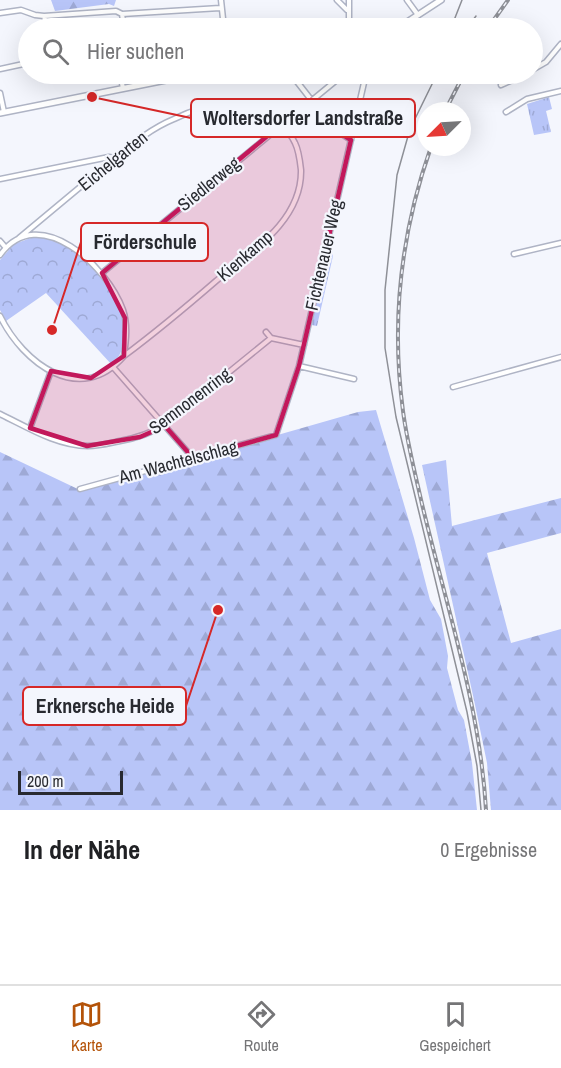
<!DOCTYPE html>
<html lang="de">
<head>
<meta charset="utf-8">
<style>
  body { margin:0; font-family:"Archivo Narrow",sans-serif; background:#f2f2f2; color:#202124 }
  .compass { position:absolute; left:417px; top:102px; width:54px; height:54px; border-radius:50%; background:#fff; box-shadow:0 6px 24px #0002; rotate:246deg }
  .scale { position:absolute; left:18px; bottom:15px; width:105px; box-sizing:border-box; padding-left:6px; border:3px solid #282a30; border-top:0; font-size:16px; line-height:21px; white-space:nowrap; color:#282a30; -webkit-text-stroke:4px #f4f6fd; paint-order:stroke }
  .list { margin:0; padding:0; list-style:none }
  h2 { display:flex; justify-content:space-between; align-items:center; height:78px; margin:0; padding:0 24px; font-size:26px }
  h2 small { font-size:20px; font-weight:400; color:#757577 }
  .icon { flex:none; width:33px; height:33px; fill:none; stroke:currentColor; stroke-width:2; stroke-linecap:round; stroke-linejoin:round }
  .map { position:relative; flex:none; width:561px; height:810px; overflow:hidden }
  .search { position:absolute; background:#fff; box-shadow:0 6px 24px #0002; left:18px; right:18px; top:18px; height:66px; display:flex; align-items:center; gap:15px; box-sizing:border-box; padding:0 21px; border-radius:33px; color:#757577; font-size:22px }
  .sheet { height:174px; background:#fff }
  nav { display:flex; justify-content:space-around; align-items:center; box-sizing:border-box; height:84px; border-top:2px solid #e0e0e0; background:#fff; font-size:16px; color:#757577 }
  nav a { display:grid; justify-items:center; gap:3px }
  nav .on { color:#b45309 }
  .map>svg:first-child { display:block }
  .grass { fill:url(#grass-tufts) }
  .forest { fill:url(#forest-firs) }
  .park { fill:url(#park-crowns) }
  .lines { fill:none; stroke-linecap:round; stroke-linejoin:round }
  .minor-casing { stroke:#afb4c5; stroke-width:7 }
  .major-casing { stroke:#afb4c5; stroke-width:8 }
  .minor { stroke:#fff; stroke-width:4 }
  .major { stroke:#fff; stroke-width:5 }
  .tram { stroke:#8e9097; stroke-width:1.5 }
  .rail-casing { stroke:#8e9097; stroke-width:4 }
  .rail { stroke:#f4f6fd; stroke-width:1.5; stroke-dasharray:4.5; stroke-linecap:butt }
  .marked { fill:#c2185b; fill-opacity:0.2; stroke:#c2185b; stroke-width:4.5; stroke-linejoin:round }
  .labels { text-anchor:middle; stroke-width:4.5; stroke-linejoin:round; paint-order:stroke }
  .street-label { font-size:18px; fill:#282a30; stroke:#f4f6fd }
  .leader { fill:none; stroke:#d62828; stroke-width:2 }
  .callout-dot { fill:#d62828; stroke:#f4f6fd; stroke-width:2 }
  .callout { fill:#f4f6fd; stroke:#d62828; stroke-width:2 }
  .callout-label { font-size:20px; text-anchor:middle; font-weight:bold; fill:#282a30 }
</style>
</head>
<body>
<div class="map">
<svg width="561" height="810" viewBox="0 0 561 810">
  <defs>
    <pattern id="grass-tufts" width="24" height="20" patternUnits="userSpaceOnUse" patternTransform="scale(1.5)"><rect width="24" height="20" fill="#b8c5f8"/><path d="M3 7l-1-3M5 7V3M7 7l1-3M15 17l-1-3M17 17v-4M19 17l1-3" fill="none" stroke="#9ea9d5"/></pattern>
    <pattern id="forest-firs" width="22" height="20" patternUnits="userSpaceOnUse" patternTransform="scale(1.5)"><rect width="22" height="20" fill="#b8c5f8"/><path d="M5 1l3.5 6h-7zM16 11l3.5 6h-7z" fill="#9ea9d5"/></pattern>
    <pattern id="park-crowns" width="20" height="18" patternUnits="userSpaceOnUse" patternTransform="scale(1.5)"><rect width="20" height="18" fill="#b8c5f8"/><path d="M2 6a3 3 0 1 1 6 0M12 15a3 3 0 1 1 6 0" fill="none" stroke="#9ea9d5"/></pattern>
  </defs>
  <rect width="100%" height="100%" fill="#f4f6fd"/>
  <path class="grass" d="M549,97L552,109L546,111L551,132L534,135L527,104Z
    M327,251H331L333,256L317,326L311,325Z"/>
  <path class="forest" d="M51,0H116L114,6L109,4L55,11Z
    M376,410L414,538L430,600L441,619L448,656L447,668L458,710L464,720L472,763L477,810H0V452L82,491L358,412Z
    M446,460L452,526L561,498V533L487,553L511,643L561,629V810H491L487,763L474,700L422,465Z"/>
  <path class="park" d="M31,238C41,237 52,239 62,243C100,261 148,328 112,365L46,293L6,321L0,310V260L14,244Z"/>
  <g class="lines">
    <g class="minor-casing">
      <path id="minor" d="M221,0L224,28
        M337,0L347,10
        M349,0V28
        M407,0L418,15
        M0,13L21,10L35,15L44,16L116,11L122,14L124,27L122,28
        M122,14L220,8
        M44,16L47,28
        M0,69L28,63
        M532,70L546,62L561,44
        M120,74L123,88
        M291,74L334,129L351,140
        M501,85L526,74
        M0,93L4,112
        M506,112L527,99L561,91
        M0,179L109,157L114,158
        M19,238C47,215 75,191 103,168C126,150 147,130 174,119C199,107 251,90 273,114C281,123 290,132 295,143C299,151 300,161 301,170C302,221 251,252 216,281C186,307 156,332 124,356
        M0,241L6,248
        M514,254L561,243
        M0,255C39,201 108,267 123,310C128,325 126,340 124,356C80,407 23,363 0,316
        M102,273L344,74
        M266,332L271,338
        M299,366L354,379
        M113,367L193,458
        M453,387L561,357
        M0,414C27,427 57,446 88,446C99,446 110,443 120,441C136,438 150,434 164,425L271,338L304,345
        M30,428L51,371
        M80,489L276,435L299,366L366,74"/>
    </g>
    <g class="major-casing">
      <path id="major" d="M398,28L441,0
        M0,113L196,74"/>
    </g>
    <use href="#minor" class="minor"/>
    <use href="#major" class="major"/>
    <path class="tram" d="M451,28L462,0
      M467,28L476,16
      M437,74L410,129L397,175L385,290V348L396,417L467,712L477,766L481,810"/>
    <g class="rail-casing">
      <path id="rail" d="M488,28L508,0
        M445,111L464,74
        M431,147C401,232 391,322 403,411C407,442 415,473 422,504C446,605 480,706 486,810"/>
    </g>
    <use href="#rail" class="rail"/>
  </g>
  <path class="marked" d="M311,100L334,129L351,140L299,366L276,435L193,458L165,426L140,437L87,446L30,428L51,371L91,378L124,356L125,318L102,273Z"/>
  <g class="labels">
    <g class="street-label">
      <text transform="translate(113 161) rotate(-39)" y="6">Eichelgarten</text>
      <text transform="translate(209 184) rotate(-39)" y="6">Siedlerweg</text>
      <text transform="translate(324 255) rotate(-77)" y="6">Fichtenauer Weg</text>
      <text transform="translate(245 256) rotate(-41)" y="6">Kienkamp</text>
      <text transform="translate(190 401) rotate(-37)" y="6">Semnonenring</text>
      <text transform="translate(178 462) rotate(-15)" y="6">Am Wachtelschlag</text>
    </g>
  </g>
  <path class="leader" d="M92 97L191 118M52 330L81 242M218 610L186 706"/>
  <g class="callout-dot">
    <circle cx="92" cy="97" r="6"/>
    <circle cx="52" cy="330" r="6"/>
    <circle cx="218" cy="610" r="6"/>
  </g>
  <g class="callout">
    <rect x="191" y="99" width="224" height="38" rx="6"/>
    <rect x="81" y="223" width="127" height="38" rx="6"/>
    <rect x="23" y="687" width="163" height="38" rx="6"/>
  </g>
  <g class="callout-label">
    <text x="303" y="125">Woltersdorfer Landstraße</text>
    <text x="145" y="249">Förderschule</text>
    <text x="105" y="713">Erknersche Heide</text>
  </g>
</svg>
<svg class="compass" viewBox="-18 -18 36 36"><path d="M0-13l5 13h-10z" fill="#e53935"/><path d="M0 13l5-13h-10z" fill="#757577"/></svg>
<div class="scale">200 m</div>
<div class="search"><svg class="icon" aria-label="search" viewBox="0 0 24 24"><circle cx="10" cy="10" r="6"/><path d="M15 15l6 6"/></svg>Hier suchen</div>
</div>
<section class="sheet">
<h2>In der Nähe<small>0 Ergebnisse</small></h2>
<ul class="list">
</ul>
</section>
<nav>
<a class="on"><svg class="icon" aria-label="map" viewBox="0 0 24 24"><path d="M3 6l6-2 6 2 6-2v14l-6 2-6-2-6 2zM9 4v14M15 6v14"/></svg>Karte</a>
<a><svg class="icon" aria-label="directions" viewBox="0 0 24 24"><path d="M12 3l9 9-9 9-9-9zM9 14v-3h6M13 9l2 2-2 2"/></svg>Route</a>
<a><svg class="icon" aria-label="saved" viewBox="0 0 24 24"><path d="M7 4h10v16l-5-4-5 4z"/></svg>Gespeichert</a>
</nav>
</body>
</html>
